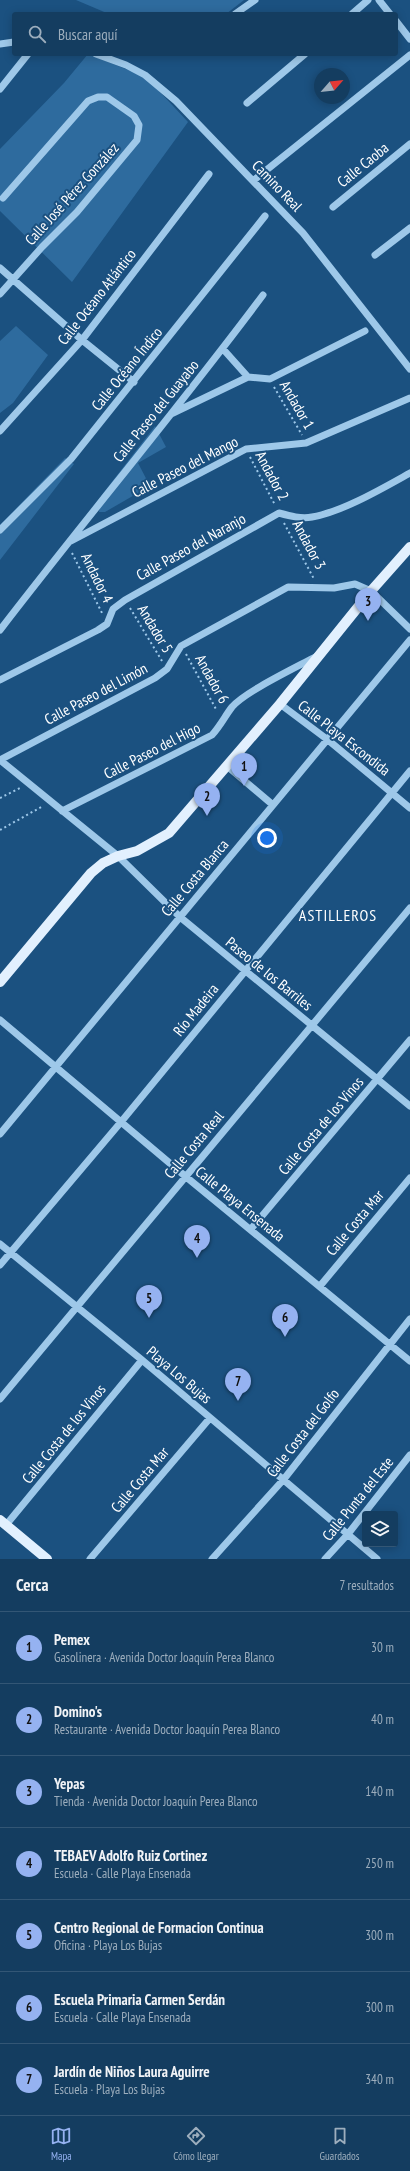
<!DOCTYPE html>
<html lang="es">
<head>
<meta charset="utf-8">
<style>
  body { margin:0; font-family:"PT Sans Narrow",sans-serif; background:#1d4466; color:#f1f3f6 }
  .controls { position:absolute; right:12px; bottom:12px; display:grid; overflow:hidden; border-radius:4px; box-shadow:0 2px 10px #0003 }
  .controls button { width:36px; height:36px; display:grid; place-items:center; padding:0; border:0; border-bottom:1px solid #335675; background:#143d60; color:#f1f3f6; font:20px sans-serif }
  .compass { position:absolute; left:314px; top:68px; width:36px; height:36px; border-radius:50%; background:#143d60; box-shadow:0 2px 10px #0003; rotate:62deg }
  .you { position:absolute; left:267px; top:838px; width:14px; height:14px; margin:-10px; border:3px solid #fff; border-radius:50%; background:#1a73e8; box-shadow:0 0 0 6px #1a73e833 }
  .badge { display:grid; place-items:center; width:26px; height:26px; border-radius:50%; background:#95b2f1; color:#111; font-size:13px; font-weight:700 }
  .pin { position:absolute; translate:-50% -33px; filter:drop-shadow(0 1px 2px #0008) }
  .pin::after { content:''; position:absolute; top:21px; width:14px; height:12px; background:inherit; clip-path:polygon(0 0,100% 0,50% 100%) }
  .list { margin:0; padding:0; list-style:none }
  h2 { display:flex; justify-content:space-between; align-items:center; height:52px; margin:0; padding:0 16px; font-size:17px }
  h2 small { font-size:13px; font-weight:400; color:#9daebd }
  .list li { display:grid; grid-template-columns:26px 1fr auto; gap:12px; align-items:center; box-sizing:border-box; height:72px; padding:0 16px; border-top:1px solid #335675 }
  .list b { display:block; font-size:15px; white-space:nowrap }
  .list p { margin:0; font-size:13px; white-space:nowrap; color:#9daebd }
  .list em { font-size:13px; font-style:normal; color:#9daebd }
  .icon { flex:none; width:22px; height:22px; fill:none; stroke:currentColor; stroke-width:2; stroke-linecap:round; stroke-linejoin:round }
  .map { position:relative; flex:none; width:410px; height:1559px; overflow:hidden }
  .search { position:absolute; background:#143d60; box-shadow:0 2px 10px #0003; left:12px; right:12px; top:12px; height:44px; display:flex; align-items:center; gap:10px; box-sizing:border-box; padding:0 14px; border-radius:4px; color:#9daebd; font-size:15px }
  .sheet { height:556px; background:#143d60 }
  nav { display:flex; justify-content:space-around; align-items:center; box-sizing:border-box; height:56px; border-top:1px solid #335675; background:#143d60; font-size:11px; color:#9daebd }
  nav a { display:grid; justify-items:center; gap:2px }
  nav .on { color:#95b2f1 }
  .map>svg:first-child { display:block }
  .green { fill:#2e6b9e }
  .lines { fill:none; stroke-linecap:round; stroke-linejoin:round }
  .path { stroke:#9ec8e9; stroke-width:2; stroke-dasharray:2 3; stroke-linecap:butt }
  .minor { stroke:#9ec8e9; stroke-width:7 }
  .major { stroke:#e2f0fe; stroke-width:10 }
  .labels { text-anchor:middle; stroke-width:4; stroke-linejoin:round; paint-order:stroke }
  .street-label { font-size:15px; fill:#fff; stroke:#1b5180 }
  .neighbourhood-label { font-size:16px; letter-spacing:1px; fill:#fff; stroke:#1b5180 }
</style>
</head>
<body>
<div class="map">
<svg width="410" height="1559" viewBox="0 0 410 1559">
  <rect width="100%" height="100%" fill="#1b5180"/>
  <path class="green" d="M76,0H244L226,14H109Z
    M88,54L146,77L188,122L72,282L0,211V149L64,83Z
    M16,326L48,355L13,403L0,413V341Z
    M155,426L166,447L138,463L150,486L105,512H99L101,496Z
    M65,458L74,464L0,560V525Z"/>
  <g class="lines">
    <path class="path" d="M274,387L302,435
      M250,457L275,505
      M284,523L314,579
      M72,553L102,613
      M130,608L162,661
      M186,654L217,711
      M0,798L20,788
      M0,830L43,806"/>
    <path class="minor" d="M379,0L390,14
      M235,14L255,0
      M352,14L368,0
      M396,21L410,39
      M0,44L14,42
      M96,54L126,65L145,75L176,101L303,233L410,369
      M0,89L28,54
      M247,103L305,54
      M254,180L410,55
      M333,207L410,144
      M375,255L410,228
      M0,268L82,340L134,382
      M0,294L42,247L77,212L137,140L139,125L134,116L107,97H98L88,101L3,198
      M223,349L248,377
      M171,414L248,377L270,379L365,331
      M0,431L82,340L209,174
      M0,530L71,459L265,216
      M71,541L246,449L306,443L410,398
      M0,630C86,518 178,409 263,295
      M0,680L98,630L107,624L113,609L125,600L279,513C290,516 301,519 312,517C342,512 383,488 410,473
      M280,704L328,740L410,808
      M0,760L118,856L180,917L410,1106
      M0,760L155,678L167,669L181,646L288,587L334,588L355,584L371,591L410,629
      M227,766L273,805
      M62,811L212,735C221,725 225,716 232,707C246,691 297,667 317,656
      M0,1020L185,1176L410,1361
      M0,1134L410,640
      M251,1229L410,1040
      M0,1244L142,1360L377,1559
      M0,1265L121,1122L410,771
      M320,1286L410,1178
      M0,1399L410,908
      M6,1525L142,1360
      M90,1559L210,1418
      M212,1559L284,1479L410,1319
      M325,1559L348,1534L410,1455"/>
    <path class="major" d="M0,982L91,873L103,863L118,856L137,851L169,833L280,704L371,591L410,547
      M0,1520L47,1559"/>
  </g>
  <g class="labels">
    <g class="street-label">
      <text transform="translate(363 165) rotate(-39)" y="5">Calle Caoba</text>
      <text transform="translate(277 186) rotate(46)" y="5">Camino Real</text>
      <text transform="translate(72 194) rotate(-48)" y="5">Calle José Pérez González</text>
      <text transform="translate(97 297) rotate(-52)" y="5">Calle Océano Atlántico</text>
      <text transform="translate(127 369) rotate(-51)" y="5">Calle Océano Índico</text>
      <text transform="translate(297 405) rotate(60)" y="5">Andador 1</text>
      <text transform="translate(156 411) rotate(-51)" y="5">Calle Paseo del Guayabo</text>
      <text transform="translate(185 467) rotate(-27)" y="5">Calle Paseo del Mango</text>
      <text transform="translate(272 476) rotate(62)" y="5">Andador 2</text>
      <text transform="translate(309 545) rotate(62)" y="5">Andador 3</text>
      <text transform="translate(191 547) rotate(-29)" y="5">Calle Paseo del Naranjo</text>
      <text transform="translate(97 578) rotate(64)" y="5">Andador 4</text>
      <text transform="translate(155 629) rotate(59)" y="5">Andador 5</text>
      <text transform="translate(212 679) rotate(61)" y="5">Andador 6</text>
      <text transform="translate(96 694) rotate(-28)" y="5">Calle Paseo del Limón</text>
      <text transform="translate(344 738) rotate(38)" y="5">Calle Playa Escondida</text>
      <text transform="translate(152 751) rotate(-27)" y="5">Calle Paseo del Higo</text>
      <text transform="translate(195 878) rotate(-50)" y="5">Calle Costa Blanca</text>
      <text transform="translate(269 974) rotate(39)" y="5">Paseo de los Barriles</text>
      <text transform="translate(196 1010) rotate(-51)" y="5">Río Madeira</text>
      <text transform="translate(321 1126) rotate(-50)" y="5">Calle Costa de los Vinos</text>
      <text transform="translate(194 1145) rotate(-50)" y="5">Calle Costa Real</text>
      <text transform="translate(240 1204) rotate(39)" y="5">Calle Playa Ensenada</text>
      <text transform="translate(355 1223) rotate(-50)" y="5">Calle Costa Mar</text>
      <text transform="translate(179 1375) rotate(40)" y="5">Playa Los Bujas</text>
      <text transform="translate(303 1433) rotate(-52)" y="5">Calle Costa del Golfo</text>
      <text transform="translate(64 1434) rotate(-51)" y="5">Calle Costa de los Vinos</text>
      <text transform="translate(140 1480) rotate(-50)" y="5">Calle Costa Mar</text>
      <text transform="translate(358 1499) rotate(-51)" y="5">Calle Punta del Este</text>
    </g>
    <g class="neighbourhood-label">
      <text x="338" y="921">ASTILLEROS</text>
    </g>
  </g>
</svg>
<div class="controls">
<button><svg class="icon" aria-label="layers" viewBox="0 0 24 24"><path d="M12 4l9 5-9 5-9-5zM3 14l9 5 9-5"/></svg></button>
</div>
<svg class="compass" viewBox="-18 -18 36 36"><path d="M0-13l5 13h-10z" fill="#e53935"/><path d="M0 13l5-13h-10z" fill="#9daebd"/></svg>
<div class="you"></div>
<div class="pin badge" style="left:244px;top:786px">1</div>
<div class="pin badge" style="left:207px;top:816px">2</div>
<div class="pin badge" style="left:368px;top:621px">3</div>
<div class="pin badge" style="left:197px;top:1258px">4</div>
<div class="pin badge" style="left:149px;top:1318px">5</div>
<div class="pin badge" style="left:285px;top:1337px">6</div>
<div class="pin badge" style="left:238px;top:1401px">7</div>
<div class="search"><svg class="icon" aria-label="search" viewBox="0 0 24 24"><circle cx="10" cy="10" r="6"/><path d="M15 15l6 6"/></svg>Buscar aquí</div>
</div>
<section class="sheet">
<h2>Cerca<small>7 resultados</small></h2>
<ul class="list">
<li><span class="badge">1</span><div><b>Pemex</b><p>Gasolinera · Avenida Doctor Joaquín Perea Blanco</p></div><em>30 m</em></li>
<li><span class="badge">2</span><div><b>Domino's</b><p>Restaurante · Avenida Doctor Joaquín Perea Blanco</p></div><em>40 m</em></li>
<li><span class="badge">3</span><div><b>Yepas</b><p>Tienda · Avenida Doctor Joaquín Perea Blanco</p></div><em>140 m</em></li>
<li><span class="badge">4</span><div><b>TEBAEV Adolfo Ruiz Cortinez</b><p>Escuela · Calle Playa Ensenada</p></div><em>250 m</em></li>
<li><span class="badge">5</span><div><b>Centro Regional de Formacion Continua</b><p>Oficina · Playa Los Bujas</p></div><em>300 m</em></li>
<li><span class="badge">6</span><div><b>Escuela Primaria Carmen Serdán</b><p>Escuela · Calle Playa Ensenada</p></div><em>300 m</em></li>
<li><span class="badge">7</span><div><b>Jardín de Niños Laura Aguirre</b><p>Escuela · Playa Los Bujas</p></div><em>340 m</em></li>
</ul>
</section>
<nav>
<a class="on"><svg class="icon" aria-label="map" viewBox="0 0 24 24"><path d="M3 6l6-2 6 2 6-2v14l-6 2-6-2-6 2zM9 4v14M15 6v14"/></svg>Mapa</a>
<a><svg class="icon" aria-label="directions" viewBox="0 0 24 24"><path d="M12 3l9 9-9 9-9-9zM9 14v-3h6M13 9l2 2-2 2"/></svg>Cómo llegar</a>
<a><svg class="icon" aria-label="saved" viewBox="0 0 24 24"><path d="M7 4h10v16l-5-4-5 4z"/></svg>Guardados</a>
</nav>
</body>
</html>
